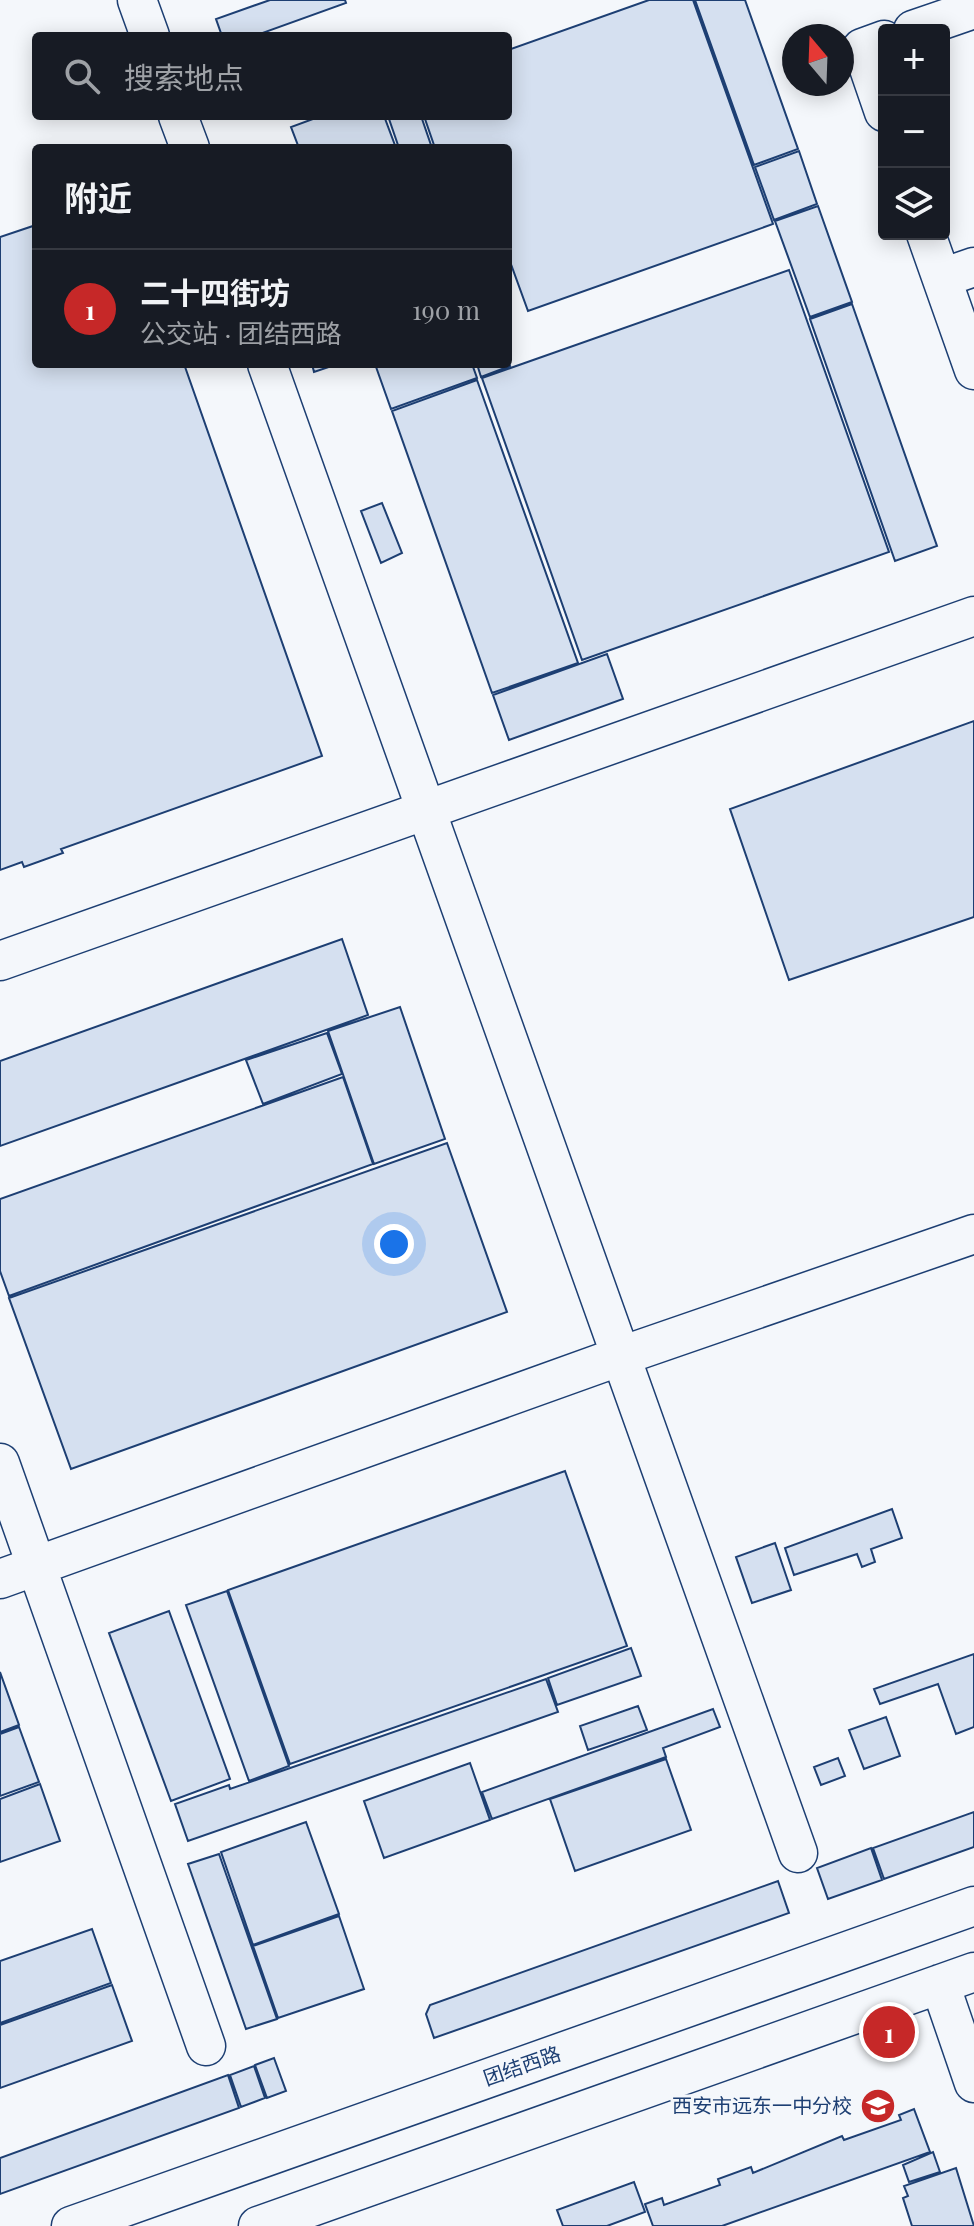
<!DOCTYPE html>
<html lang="zh">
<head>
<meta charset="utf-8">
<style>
  body { margin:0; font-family:"Playfair Display","Noto Sans SC",serif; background:#242831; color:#f1f3f6 }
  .controls { position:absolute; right:24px; top:24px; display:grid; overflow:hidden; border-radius:8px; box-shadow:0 4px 20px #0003 }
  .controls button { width:72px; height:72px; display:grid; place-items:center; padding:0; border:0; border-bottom:2px solid #363941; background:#171b24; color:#f1f3f6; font:40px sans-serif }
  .compass { position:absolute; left:782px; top:24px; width:72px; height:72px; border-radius:50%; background:#171b24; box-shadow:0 4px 20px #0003; rotate:341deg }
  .you { position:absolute; left:394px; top:1244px; width:28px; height:28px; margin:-20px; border:6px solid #fff; border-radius:50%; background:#1a73e8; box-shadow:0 0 0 12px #1a73e833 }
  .badge { display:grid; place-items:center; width:52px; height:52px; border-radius:50%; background:#c62828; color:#fff; font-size:26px; font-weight:700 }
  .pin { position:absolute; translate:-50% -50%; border:4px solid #fff; box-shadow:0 2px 8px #0006 }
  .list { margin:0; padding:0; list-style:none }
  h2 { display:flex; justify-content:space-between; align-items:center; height:104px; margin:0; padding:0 32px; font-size:34px }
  h2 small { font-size:26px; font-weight:400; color:#9ea1a6 }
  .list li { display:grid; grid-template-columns:52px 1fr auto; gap:24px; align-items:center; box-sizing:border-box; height:120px; padding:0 32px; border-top:2px solid #363941 }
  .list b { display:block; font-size:30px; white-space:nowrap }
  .list p { margin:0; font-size:26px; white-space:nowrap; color:#9ea1a6 }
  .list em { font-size:26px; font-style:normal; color:#9ea1a6 }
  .icon { flex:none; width:44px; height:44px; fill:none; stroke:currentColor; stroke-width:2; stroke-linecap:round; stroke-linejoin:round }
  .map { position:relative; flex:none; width:974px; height:2226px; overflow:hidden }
  .search { position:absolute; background:#171b24; box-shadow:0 4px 20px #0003; left:32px; top:32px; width:480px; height:88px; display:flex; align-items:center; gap:20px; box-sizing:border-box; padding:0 28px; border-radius:8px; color:#9ea1a6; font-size:30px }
  .panel { position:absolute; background:#171b24; box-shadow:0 4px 20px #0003; left:32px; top:144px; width:480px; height:224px; border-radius:8px }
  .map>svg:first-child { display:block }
  .building { fill:#d5e0f0; stroke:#1d3f73; stroke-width:2 }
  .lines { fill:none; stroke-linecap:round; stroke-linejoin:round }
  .minor-casing { stroke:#1d3f73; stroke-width:41 }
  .minor { stroke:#f4f7fb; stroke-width:38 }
  .labels { text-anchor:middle; stroke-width:6; stroke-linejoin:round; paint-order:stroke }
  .street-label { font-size:20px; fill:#1d3f73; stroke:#f4f7fb }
  .poi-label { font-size:20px; fill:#1d3f73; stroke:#f4f7fb; text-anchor:end }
</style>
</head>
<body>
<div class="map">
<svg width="974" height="2226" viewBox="0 0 974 2226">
  <rect width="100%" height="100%" fill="#f4f7fb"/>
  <path class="building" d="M270,0H345L346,3L254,36H222L216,19Z
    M649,0H693L773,224L528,311L508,256V148H435L424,116H508V50Z
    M695,0H745L798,149L754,165Z
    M321,116H384L396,148H299L291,127Z
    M388,116H421L432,148H399Z
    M799,151L817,204L774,220L755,167Z
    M818,206L852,302L810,317L775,221Z
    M36,225V364H184L322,756L61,849L63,853L24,867L22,862L0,870V237Z
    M789,270L889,552L582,660L482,378Z
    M852,304L937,546L895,561L810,319Z
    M508,359L510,366L481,377L477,364H508Z
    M312,364H331L332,366L314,372Z
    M375,364H472L477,378L391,409Z
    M477,380L578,663L492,693L392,411Z
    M382,503L402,553L381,563L361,511Z
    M607,654L623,699L509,740L493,695Z
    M974,721V917L789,980L730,809Z
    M342,939L368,1015L0,1146V1061Z
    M400,1007L445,1139L374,1164L328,1031Z
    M327,1033L342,1074L263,1104L246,1060Z
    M343,1077L373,1164L9,1296L0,1271V1199Z
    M447,1143L507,1312L71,1469L9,1298Z
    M565,1471L627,1646L290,1764L228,1590Z
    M892,1509L902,1538L871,1549L875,1562L862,1567L857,1554L794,1575L785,1548Z
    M775,1543L791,1590L752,1603L736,1557Z
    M227,1591L289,1766L249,1781L186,1605Z
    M169,1611L230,1779L171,1801L109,1633Z
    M631,1648L641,1676L557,1705L548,1678Z
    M974,1654V1727L956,1734L938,1684L880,1704L874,1689Z
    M0,1672L19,1725L0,1732Z
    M546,1679L558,1712L188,1841L175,1804L229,1785L230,1789Z
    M638,1706L647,1730L588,1750L580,1726Z
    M713,1709L720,1727L663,1748L666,1757L492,1819L482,1792Z
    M886,1717L900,1756L864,1769L849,1730Z
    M19,1727L39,1782L0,1796V1734Z
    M838,1758L845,1776L821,1785L814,1767Z
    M666,1759L691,1830L575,1871L550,1799Z
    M470,1763L490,1820L384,1858L364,1801Z
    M40,1784L60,1841L0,1862V1799Z
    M974,1812V1847L884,1879L873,1848Z
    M306,1822L339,1914L253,1945L221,1852Z
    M871,1848L882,1880L828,1899L817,1868Z
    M219,1854L277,2019L246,2029L188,1864Z
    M778,1881L789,1913L434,2038L426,2014L430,2005Z
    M339,1916L364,1989L278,2018L253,1946Z
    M92,1929L111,1983L0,2023V1961Z
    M112,1985L132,2041L0,2088V2025Z
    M274,2058L286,2091L267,2098L255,2065Z
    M254,2066L265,2098L241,2107L230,2075Z
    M228,2075L239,2108L0,2194V2158Z
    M914,2109L930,2152L722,2226H653L645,2204L662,2198L664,2205L720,2185L718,2179L751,2167L753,2173L842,2136L844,2140L901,2120L899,2115Z
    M933,2152L940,2172L909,2182L903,2165Z
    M956,2168L974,2226H912L903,2198L908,2196L904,2186Z
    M634,2182L645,2212L607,2226H563L557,2210Z"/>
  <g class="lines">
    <g class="minor-casing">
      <path id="minor" d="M137,0L150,36
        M913,30L974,9
        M884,40L862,48L884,112
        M178,116L190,148
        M926,234L974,370
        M942,278L974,267
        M267,364L798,1853
        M0,961L974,616
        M0,1463L206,2046
        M0,1579L621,1356L974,1234
        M940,1984L974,2083
        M71,2226L974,1906
        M258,2226L974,1972"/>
    </g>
    <use href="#minor" class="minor"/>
  </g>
  <defs>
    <g id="school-disc" transform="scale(1.8)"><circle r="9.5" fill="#c62828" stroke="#f4f7fb"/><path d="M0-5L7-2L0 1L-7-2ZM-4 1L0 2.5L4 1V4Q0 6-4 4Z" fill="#fff"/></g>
  </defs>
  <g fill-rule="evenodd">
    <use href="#school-disc" x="878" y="2106"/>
  </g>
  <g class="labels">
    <g class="street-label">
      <text transform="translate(522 2066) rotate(-19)" y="7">团结西路</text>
    </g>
    <g class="poi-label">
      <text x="852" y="2113">西安市远东一中分校</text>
    </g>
  </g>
</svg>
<div class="controls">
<button>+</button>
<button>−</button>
<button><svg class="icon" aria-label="layers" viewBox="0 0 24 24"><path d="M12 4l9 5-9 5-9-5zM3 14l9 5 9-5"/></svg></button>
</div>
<svg class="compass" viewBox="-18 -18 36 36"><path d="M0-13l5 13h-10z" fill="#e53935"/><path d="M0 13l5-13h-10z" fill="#9ea1a6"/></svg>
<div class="you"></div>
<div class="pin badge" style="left:889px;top:2032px">1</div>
<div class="search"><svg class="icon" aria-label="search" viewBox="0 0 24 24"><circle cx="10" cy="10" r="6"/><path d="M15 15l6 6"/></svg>搜索地点</div>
<section class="panel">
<h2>附近<small></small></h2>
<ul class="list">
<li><span class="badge">1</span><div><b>二十四街坊</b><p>公交站 · 团结西路</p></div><em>190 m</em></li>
</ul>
</section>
</div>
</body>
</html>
